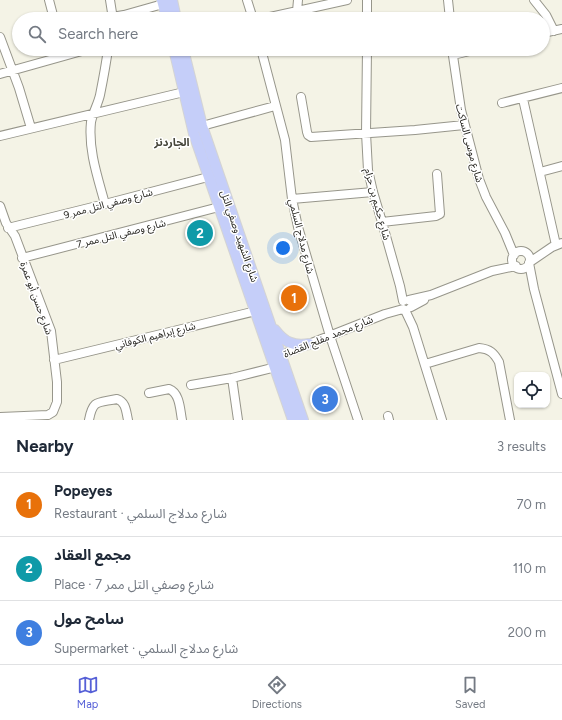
<!DOCTYPE html>
<html lang="en">
<head>
<meta charset="utf-8">
<style>
  body { margin:0; font-family:Figtree,"Noto Sans Arabic",sans-serif; background:#f2f2f3; color:#1f2937 }
  .controls { position:absolute; right:12px; bottom:12px; display:grid; overflow:hidden; border-radius:8px; box-shadow:0 1px 3px #0004 }
  .controls button { width:36px; height:36px; display:grid; place-items:center; padding:0; border:0; border-bottom:1px solid #e0e1e3; background:#fff; color:#1f2937; font:20px sans-serif }
  .you { position:absolute; left:283px; top:248px; width:14px; height:14px; margin:-10px; border:3px solid #fff; border-radius:50%; background:#1a73e8; box-shadow:0 0 0 6px #1a73e833 }
  .badge { display:grid; place-items:center; width:26px; height:26px; border-radius:50%; background:#5660d7; color:#fff; font-size:13px; font-weight:700 }
  .pin { position:absolute; translate:-50% -50%; border:2px solid #fff; box-shadow:0 1px 4px #0006 }
  .list { margin:0; padding:0; list-style:none }
  h2 { display:flex; justify-content:space-between; align-items:center; height:52px; margin:0; padding:0 16px; font-size:17px }
  h2 small { font-size:13px; font-weight:400; color:#747a83 }
  .list li { display:grid; grid-template-columns:26px 1fr auto; gap:12px; align-items:center; box-sizing:border-box; height:64px; padding:0 16px; border-top:1px solid #e0e1e3 }
  .list b { display:block; font-size:15px; white-space:nowrap }
  .list p { margin:0; font-size:13px; white-space:nowrap; color:#747a83 }
  .list em { font-size:13px; font-style:normal; color:#747a83 }
  .icon { flex:none; width:22px; height:22px; fill:none; stroke:currentColor; stroke-width:2; stroke-linecap:round; stroke-linejoin:round }
  .map { position:relative; flex:none; width:562px; height:420px; overflow:hidden }
  .search { position:absolute; background:#fff; box-shadow:0 1px 3px #0004; left:12px; right:12px; top:12px; height:44px; display:flex; align-items:center; gap:10px; box-sizing:border-box; padding:0 14px; border-radius:22px; color:#747a83; font-size:15px }
  .sheet { height:244px; background:#fff }
  nav { display:flex; justify-content:space-around; align-items:center; box-sizing:border-box; height:56px; border-top:1px solid #e0e1e3; background:#fff; font-size:11px; color:#747a83 }
  nav a { display:grid; justify-items:center; gap:2px }
  nav .on { color:#5660d7 }
  .map>svg:first-child { display:block }
  .lines { fill:none; stroke-linecap:round; stroke-linejoin:round }
  .minor-casing { stroke:#97968b; stroke-width:10 }
  .major-casing { stroke:#d4d4d3; stroke-width:12 }
  .minor { stroke:#fff; stroke-width:8 }
  .major { stroke:#c5cef9; stroke-width:10 }
  .labels { text-anchor:middle; stroke-width:3; stroke-linejoin:round; paint-order:stroke }
  .street-label { font-size:10px; fill:#272621; stroke:#fff }
  .neighbourhood-label { font-size:11px; font-weight:bold; fill:#444439; stroke:#fff }
</style>
</head>
<body>
<div class="map">
<svg width="562" height="420" viewBox="0 0 562 420">
  <rect width="100%" height="100%" fill="#f4f3e6"/>
  <g class="lines">
    <g class="minor-casing">
      <path id="minor" d="M49,0L54,19
        M110,0L113,19
        M247,0L253,19
        M448,0L450,19
        M534,0L546,15L554,31
        M297,11L298,0
        M99,19L124,15L163,4
        M261,19L347,0
        M367,19V0
        M543,33L562,29
        M0,37L19,88L31,128
        M261,49L285,140L292,199L298,227L330,336L358,420
        M367,49L366,133L368,170L373,192L382,222L400,286L403,301
        M452,49L461,110L479,179L486,197L505,233L514,255
        M453,55L478,49
        M0,74L89,49
        M301,97L307,132L308,135L311,137L415,130L464,125
        M523,99L556,245
        M502,103L562,88
        M202,126L275,106
        M0,136L184,92
        M540,172L562,166
        M292,199L373,192
        M105,204C98,178 88,150 91,122C93,112 98,104 100,95C103,80 106,64 108,49
        M0,206L6,223L15,236L51,331L57,382V402L53,412L48,415L0,417
        M382,222L436,216L440,214L437,174
        M8,228L105,204L208,177
        M512 260a9 9 0 1 1 18 0a9 9 0 1 1-18 0Z
        M22,258L219,207
        M530,262L552,247L562,243
        M529,263L534,289L562,394
        M409,300L431,295L492,271L516,266
        M411,307L424,300
        M405,310L413,327L442,420
        M276,357L385,314L403,309
        M54,360L256,311
        M425,364L479,348C490,349 494,353 499,362L510,420
        M232,378L238,420
        M191,385L232,378L280,366
        M149,393L169,389C180,393 180,410 182,420
        M388,416L389,420
        M89,420C93,399 98,403 117,399C126,402 126,411 128,420"/>
    </g>
    <g class="major-casing">
      <path id="major" d="M162,0L167,19
        M172,0L176,19
        M174,49L194,134L293,420
        M183,49L202,126L303,420
        M275,330C284,342 294,347 309,344"/>
    </g>
    <use href="#minor" class="minor"/>
    <use href="#major" class="major"/>
  </g>
  <g class="labels">
    <g class="street-label">
      <text transform="translate(470 143) rotate(75)" y="4">شارع موسى الساكت</text>
      <text transform="translate(108 203) rotate(-15)" y="4">شارع وصفي التل ممر 9</text>
      <text transform="translate(378 204) rotate(75)" y="4">شارع حكيم بن حزام</text>
      <text transform="translate(121 233) rotate(-14)" y="4">شارع وصفي التل ممر 7</text>
      <text transform="translate(240 236) rotate(71)" y="4">شارع الشهيد وصفي التل</text>
      <text transform="translate(302 236) rotate(76)" y="4">شارع مدلاج السلمي</text>
      <text transform="translate(37 298) rotate(70)" y="4">شارع حسن أبو عمرة</text>
      <text transform="translate(155 335) rotate(-14)" y="4">شارع إبراهيم الكوفاني</text>
      <text transform="translate(328 336) rotate(-22)" y="4">شارع محمد مفلح القضاة</text>
    </g>
    <g class="neighbourhood-label">
      <text x="172" y="146">الجاردنز</text>
    </g>
  </g>
</svg>
<div class="controls">
<button><svg class="icon" aria-label="locate" viewBox="0 0 24 24"><circle cx="12" cy="12" r="6"/><path d="M12 2v4M12 18v4M2 12h4M18 12h4"/></svg></button>
</div>
<div class="you"></div>
<div class="pin badge" style="left:294px;top:298px;background:#e8710a">1</div>
<div class="pin badge" style="left:200px;top:233px;background:#0f9aa8">2</div>
<div class="pin badge" style="left:325px;top:399px;background:#3f7fe0">3</div>
<div class="search"><svg class="icon" aria-label="search" viewBox="0 0 24 24"><circle cx="10" cy="10" r="6"/><path d="M15 15l6 6"/></svg>Search here</div>
</div>
<section class="sheet">
<h2>Nearby<small>3 results</small></h2>
<ul class="list">
<li><span class="badge" style="background:#e8710a">1</span><div><b>Popeyes</b><p>Restaurant · شارع مدلاج السلمي</p></div><em>70 m</em></li>
<li><span class="badge" style="background:#0f9aa8">2</span><div><b>مجمع العقاد</b><p>Place · شارع وصفي التل ممر 7</p></div><em>110 m</em></li>
<li><span class="badge" style="background:#3f7fe0">3</span><div><b>سامح مول</b><p>Supermarket · شارع مدلاج السلمي</p></div><em>200 m</em></li>
</ul>
</section>
<nav>
<a class="on"><svg class="icon" aria-label="map" viewBox="0 0 24 24"><path d="M3 6l6-2 6 2 6-2v14l-6 2-6-2-6 2zM9 4v14M15 6v14"/></svg>Map</a>
<a><svg class="icon" aria-label="directions" viewBox="0 0 24 24"><path d="M12 3l9 9-9 9-9-9zM9 14v-3h6M13 9l2 2-2 2"/></svg>Directions</a>
<a><svg class="icon" aria-label="saved" viewBox="0 0 24 24"><path d="M7 4h10v16l-5-4-5 4z"/></svg>Saved</a>
</nav>
</body>
</html>
